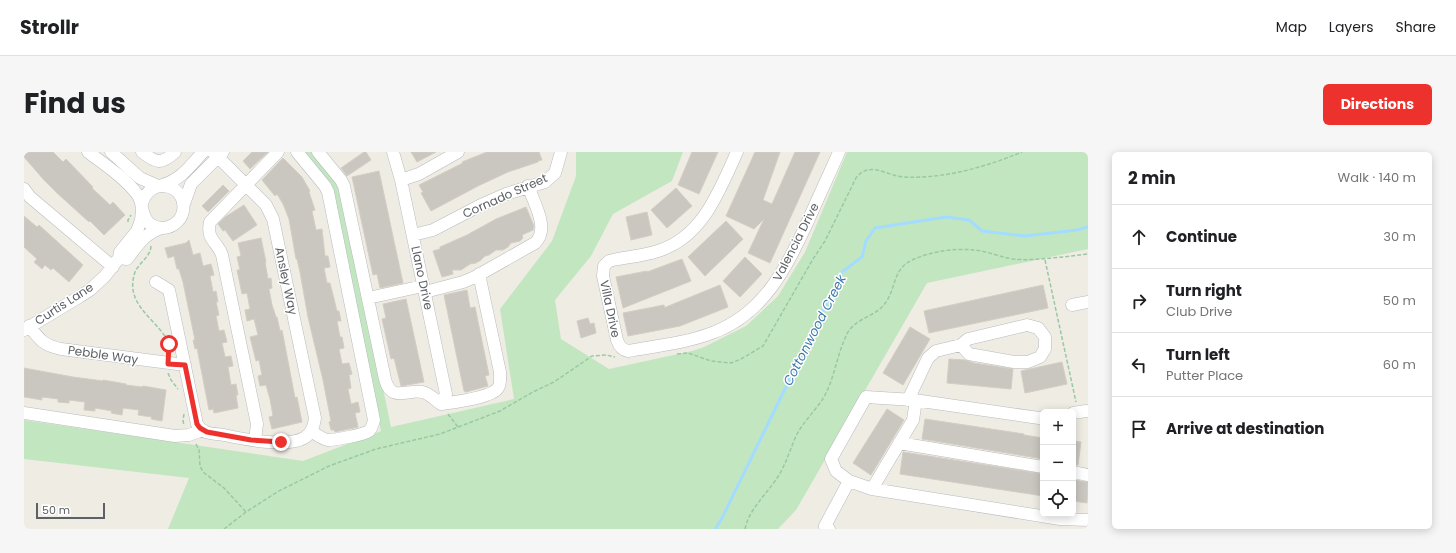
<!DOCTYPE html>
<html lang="en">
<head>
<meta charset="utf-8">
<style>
  body { margin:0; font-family:Poppins,sans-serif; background:#f6f6f6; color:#202124 }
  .controls { position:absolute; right:12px; bottom:12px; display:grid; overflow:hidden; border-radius:6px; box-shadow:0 2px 10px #0003 }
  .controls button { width:36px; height:36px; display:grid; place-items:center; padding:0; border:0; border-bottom:1px solid #e0e0e0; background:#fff; color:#202124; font:20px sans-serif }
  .scale { position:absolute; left:12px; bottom:10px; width:69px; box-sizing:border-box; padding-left:4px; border:2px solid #5c6165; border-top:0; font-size:11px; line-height:14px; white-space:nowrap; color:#5c6165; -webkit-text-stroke:3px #fff; paint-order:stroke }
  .stop { position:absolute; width:12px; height:12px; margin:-9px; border:3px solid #ed312c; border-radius:50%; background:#fff }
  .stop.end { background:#ed312c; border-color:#fff; box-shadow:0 1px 4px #0008 }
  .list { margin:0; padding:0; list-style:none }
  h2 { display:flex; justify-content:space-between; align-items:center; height:52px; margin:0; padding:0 16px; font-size:17px }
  h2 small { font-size:13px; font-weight:400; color:#757577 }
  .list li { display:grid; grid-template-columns:26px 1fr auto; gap:12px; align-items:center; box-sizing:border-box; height:64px; padding:0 16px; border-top:1px solid #e0e0e0 }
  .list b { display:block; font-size:15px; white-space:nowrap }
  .list p { margin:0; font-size:13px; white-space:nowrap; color:#757577 }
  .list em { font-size:13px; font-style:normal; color:#757577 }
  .icon { flex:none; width:22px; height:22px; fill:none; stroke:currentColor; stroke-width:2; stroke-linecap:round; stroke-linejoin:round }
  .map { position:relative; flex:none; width:1064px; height:377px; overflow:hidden; border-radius:6px }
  header { display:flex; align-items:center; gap:24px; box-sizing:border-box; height:56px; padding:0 20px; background:#fff; border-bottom:1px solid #e0e0e0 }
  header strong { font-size:19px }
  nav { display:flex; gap:22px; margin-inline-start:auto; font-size:14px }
  .intro { display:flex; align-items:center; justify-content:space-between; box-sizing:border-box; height:96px; padding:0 24px }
  h1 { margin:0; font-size:28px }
  .button { padding:10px 18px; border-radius:6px; background:#ed312c; color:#fff; font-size:14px; font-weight:700 }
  main { display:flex; gap:24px; padding:0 24px }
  aside { flex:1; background:#fff; border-radius:6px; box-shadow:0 2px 10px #0003 }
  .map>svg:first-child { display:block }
  .green { fill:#c2e7c0 }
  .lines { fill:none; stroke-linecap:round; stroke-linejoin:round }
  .stream { stroke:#a4dcff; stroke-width:3 }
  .building { fill:#cac7c1; stroke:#d4cdc2 }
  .minor-casing { stroke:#b7babe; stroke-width:13 }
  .path { stroke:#99c8a4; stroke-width:1.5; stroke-dasharray:4 2; stroke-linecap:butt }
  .minor { stroke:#fff; stroke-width:12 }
  .route { stroke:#ed312c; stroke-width:5 }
  .labels { text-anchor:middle; stroke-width:3; stroke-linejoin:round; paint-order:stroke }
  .street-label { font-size:12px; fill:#5c6165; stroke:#fff }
  .water-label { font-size:13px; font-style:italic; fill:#3c78ab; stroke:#fff }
</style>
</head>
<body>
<header>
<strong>Strollr</strong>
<nav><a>Map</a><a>Layers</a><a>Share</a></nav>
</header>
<div class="intro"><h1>Find us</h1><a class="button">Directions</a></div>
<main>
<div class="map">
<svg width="1064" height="377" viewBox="0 0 1064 377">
  <rect width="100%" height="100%" fill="#efece4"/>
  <path class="green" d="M276,0H290L317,33L367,275L490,247L476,157L528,89L552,24V0H659L648,29L589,62L567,104L531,148L537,187L585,217L668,199L680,195L722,174L754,144L781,100L823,0H1064V97L903,131L772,358L754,377H144L165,326L0,307V268L279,309L357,279L306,37Z"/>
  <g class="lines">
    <path class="stream" d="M691,377L698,366L818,120L838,105L842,89L851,76L922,65L945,68L958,79L1001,84L1053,78L1064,75"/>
  </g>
  <path class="building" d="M0,0H29L39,10L42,7L69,35L68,36L86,53L89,50L101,63L80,83L66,69L65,70L33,41L20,28L0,5Z
    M228,0H244L226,17L219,9Z
    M340,0H342L347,8L323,24L317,16Z
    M387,0H412L393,10Z
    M463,0H515L518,8L514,9V10L484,20L454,34L407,59L397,41L399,40L395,33L439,11L438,10Z
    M668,0H694L675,42L654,33Z
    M731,0H756L739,48L748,52L771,0H796L746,111L724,101L740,67L730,77L702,64Z
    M259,6L278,25L286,39L285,40L291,58L288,59L292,78L298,77L301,104H304L306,115L300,116L303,131H306L313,159H315L317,169H313L316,185H318L320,196L315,197L318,212L325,211L328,222L325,223L327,236L324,237L327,252L334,250L336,260L331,261L334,275L311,280L310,278H307L305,270L307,269L299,228L284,165L276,120L273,107H272L265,67L259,52L253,42L251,44L238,28Z
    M355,19L379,131L356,136L353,122L349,123L328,25Z
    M199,33L205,39L184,60L178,54Z
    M652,36L668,54L643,76L627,58Z
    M220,53L233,73L209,89L201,78L199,79L194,72L201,65Z
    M502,55L510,74L509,78L498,83L499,86L496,89L487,91L484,95L479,98H472L465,103L461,104L457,108L452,111L446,112L437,118H428L429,122L418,125L409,99L416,97V95L443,83L472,67Z
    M623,60L628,83L607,88L602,65Z
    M0,64L13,75L15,73L59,113L45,130L29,116L27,118L21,113L18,117L10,110L13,107L0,95Z
    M702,69L719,87L711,95L710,94L711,95L681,124L664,105Z
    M237,86L242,110H241L244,127L247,126L248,136L245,137L248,153L252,165H253L256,179L258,178L271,246L273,245L278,270L248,277L245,265L249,264L246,247L242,233L236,234L234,224L238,223L235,208L232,209L226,185L234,183L230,167L223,169L221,158L226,157L223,141L218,142L213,118H216L213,105L217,104L214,91Z
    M165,88L169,103L176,101L179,114L187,112L190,123L186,124L189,140L192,139L194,150H192L195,163L192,164L195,179L200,178L203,190L198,191L201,205L207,204L209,214L204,215L207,233L212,232L214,243H212L214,256L190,261L189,257L185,258L173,196L171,197L169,188H171L159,130L155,117H153L150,104L144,106L141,96L162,91Z
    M721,105L738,122L716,145L699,129Z
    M658,107L667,129L599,156L592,125L623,119V120Z
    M696,133L704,155L656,174L604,184L599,161L640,153L641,156L642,155Z
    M1019,133L1024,156L905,181L900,159Z
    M443,138L446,156L451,155L465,223L461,224L464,234L442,240L440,239L420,143Z
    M382,147L400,230L377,234L370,206L367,207L358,167L362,166L359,152Z
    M564,166L566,172L570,171L572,181L557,186L553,169Z
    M886,175L906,187L879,233L859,221Z
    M925,207L941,208L950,211L989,217L987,237L923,231Z
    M1038,210L1043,232L1001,241L997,219Z
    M0,216L49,225L79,229V228L102,232V233L118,235L119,234L142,238L138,269L127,267L128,265L114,263L115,258L99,256L98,263L87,261L88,259L71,256V259L60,258L61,250L45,248V251L34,250V247L18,245V248L0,245Z
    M863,257L880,268L847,323L829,311Z
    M901,267L1000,282V283L1019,286V307L898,287Z
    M1049,289L1057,290L1054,313H1049Z
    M879,300L1019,322V344L876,322Z
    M1049,328L1064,330L1063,351L1049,349Z"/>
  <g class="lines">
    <g class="minor-casing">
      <path id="minor" d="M64,0C80,12 101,26 113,42C120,51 116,64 126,72C133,77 142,77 149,73C154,70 158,65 159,59C164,32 125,23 118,52
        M87,0L116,26L134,34
        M118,0C132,11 137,13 151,0
        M273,0L301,34L304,40L350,268C349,272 348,276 345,279C339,283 311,288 304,288C298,287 293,283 287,279
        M294,0L317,28L320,34L361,227C367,251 383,237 398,240C405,241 411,248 417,252C430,250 467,246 474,236C477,232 476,226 476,220L455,122
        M369,0L377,28L422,242L417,252
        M713,0C695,39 679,85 634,99C619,104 603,105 589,108L585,109L580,114L579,124L593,188C595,194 598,198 604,199C632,194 662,191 688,181C740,162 762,116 784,69C794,46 805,23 815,0
        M377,28L395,22L434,0
        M138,33C157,28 167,13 179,0
        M0,37L6,45L89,115
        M160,52L167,32L199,0
        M389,83L409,78L457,53L482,42L521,30L531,21L537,0
        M95,106L103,107C114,93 120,82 137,76
        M132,130L145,138L173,272C175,275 176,277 179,279C185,282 194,282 200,283C219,287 262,296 280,286C287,282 290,274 291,266L249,67L242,53L189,0
        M401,140L439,130L451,125L511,91C526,77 510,51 504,34
        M344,146L399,134
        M1048,153L1064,150
        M5,174C16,188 19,193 37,197L161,213
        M0,178L55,145L66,138L81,124L95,106L96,100L113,79L117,68L118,58
        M884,248L904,206L912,199L937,193L944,187L1003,173L1014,176L1021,185V197L1016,205L1004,210H990L945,202L937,193
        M0,261L151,284L165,283L179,278
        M1049,261L1062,259
        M231,288L233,272L198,103C193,89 182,88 186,70L254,0
        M875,291L1019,315
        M1049,320L1064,323
        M825,329L848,337L1036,367L1064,368
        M848,337L889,268L892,248
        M805,377L801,374L825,329L812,319L807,307L842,245L890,248L1015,266L1019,265"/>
    </g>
    <path class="path" d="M104,70V68L107,63
      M127,94C127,104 115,111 111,120C100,152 131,166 144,189
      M1021,108L1052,250
      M653,202L664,201L687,209L707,211L717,207L739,194L789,107L801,89L832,26C846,8 862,24 880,25C921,27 961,15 998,0
      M144,221L147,228L154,237
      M160,262L159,268L160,274
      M424,262L434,275
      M172,292L175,298L176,314L179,320L200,336L222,360
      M200,377L222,360L253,340L305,314L352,297L416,282L476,259L509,240L530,230L568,204L582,203L591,205
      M721,377C725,357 742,343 753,326C762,313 766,297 773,282C780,269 792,258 800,245C811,225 813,201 824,180C832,167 848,165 858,155C875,137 865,116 893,106C910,99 932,96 950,98C963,99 976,105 989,107C1006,109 1023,106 1040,105C1048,104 1056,103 1064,102"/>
    <use href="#minor" class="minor"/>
  </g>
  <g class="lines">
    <path class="route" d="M145,192L144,212L161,213L173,272L176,276L183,280L227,288L257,290"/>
  </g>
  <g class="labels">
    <g class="street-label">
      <text transform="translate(481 44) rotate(-24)" y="4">Cornado Street</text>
      <text transform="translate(772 90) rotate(-63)" y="4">Valencia Drive</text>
      <text transform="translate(398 126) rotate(78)" y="4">Llano Drive</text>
      <text transform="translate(262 129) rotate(78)" y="4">Ansley Way</text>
      <text transform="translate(40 152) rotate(-33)" y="4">Curtis Lane</text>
      <text transform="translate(586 157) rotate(78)" y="4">Villa Drive</text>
      <text transform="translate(79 203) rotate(8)" y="4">Pebble Way</text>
    </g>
    <g class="water-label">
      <text transform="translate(790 178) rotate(-63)" y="5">Cottonwood Creek</text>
    </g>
  </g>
</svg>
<div class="controls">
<button>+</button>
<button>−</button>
<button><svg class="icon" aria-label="locate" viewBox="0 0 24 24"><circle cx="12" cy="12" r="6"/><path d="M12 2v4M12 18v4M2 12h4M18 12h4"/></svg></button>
</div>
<div class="scale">50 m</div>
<div class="stop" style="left:145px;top:192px"></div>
<div class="stop end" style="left:257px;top:290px"></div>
</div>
<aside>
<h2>2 min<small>Walk · 140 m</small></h2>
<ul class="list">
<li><svg class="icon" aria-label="ahead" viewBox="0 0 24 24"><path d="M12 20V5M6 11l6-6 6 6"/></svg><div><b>Continue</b></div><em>30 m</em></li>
<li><svg class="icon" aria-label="right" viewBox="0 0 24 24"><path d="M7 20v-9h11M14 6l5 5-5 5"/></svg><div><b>Turn right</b><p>Club Drive</p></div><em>50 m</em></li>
<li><svg class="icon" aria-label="left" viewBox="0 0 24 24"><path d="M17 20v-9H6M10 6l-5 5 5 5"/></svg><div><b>Turn left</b><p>Putter Place</p></div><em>60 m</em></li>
<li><svg class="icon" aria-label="arrive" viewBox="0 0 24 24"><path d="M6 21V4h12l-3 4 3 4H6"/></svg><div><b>Arrive at destination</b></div></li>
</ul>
</aside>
</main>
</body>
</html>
